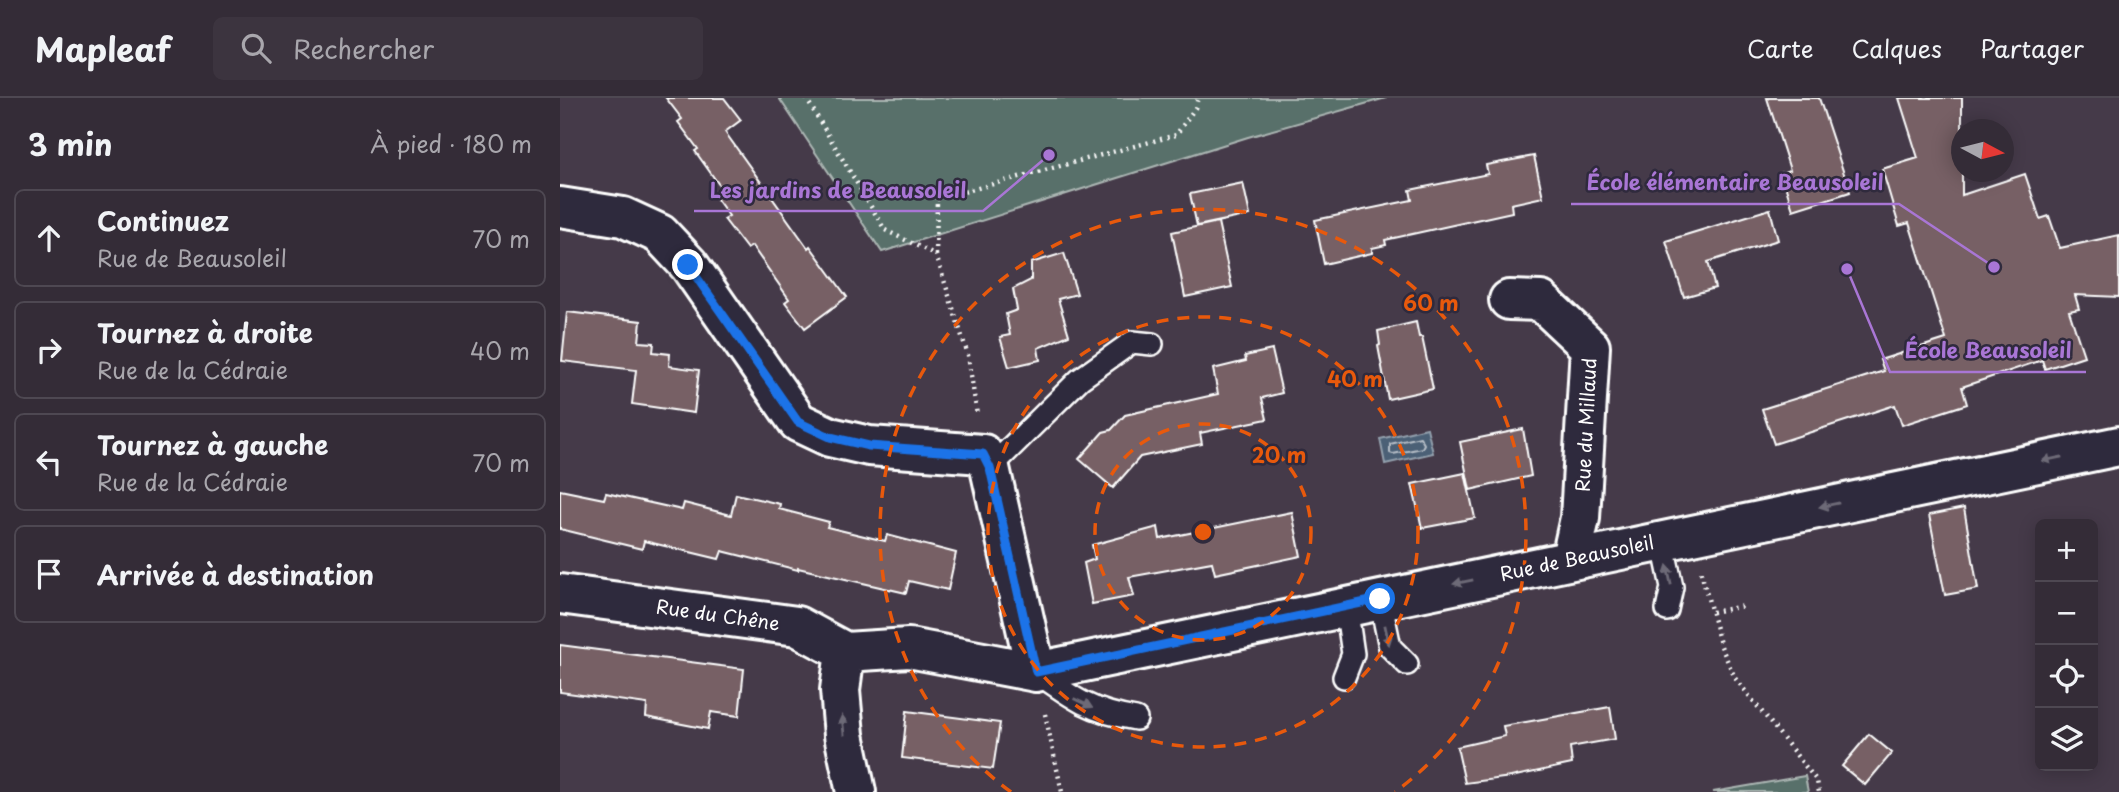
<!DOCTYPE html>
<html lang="fr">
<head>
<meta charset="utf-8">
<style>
  body { margin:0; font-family:"Playpen Sans",sans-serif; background:#3c343f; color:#f1f3f6 }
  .controls { position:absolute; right:21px; bottom:21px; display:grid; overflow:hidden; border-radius:10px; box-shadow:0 4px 18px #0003 }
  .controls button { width:63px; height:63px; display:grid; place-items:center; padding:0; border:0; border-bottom:2px solid #4e4852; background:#342c37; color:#f1f3f6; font:35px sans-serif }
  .compass { position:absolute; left:1391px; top:21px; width:63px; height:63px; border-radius:50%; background:#342c37; box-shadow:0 4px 18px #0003; rotate:97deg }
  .stop { position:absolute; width:21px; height:21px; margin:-16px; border:5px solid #1a73e8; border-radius:50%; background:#fff }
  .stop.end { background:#1a73e8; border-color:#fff; box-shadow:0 2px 7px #0008 }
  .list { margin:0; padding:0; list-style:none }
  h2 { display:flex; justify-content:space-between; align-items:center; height:91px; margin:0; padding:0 28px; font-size:30px }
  h2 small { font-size:23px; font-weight:400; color:#a9a7ad }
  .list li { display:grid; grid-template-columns:46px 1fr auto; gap:21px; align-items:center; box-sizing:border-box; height:98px; margin:0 14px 14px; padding:0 14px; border:2px solid #4e4852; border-radius:10px }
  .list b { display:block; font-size:26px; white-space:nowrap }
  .list p { margin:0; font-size:23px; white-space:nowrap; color:#a9a7ad }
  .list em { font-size:23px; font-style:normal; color:#a9a7ad }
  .icon { flex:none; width:38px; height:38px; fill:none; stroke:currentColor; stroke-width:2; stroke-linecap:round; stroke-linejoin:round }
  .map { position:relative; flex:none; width:1559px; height:694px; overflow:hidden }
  header { display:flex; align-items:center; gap:42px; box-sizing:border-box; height:98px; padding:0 35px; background:#342c37; border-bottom:2px solid #4e4852 }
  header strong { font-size:33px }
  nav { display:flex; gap:38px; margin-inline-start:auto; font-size:24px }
  .search { width:490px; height:63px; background:#3c343f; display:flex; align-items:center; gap:18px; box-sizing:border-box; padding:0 24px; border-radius:10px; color:#a9a7ad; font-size:26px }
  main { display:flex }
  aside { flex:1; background:#342c37 }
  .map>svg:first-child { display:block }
  .green { fill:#596f6a; stroke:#acb7b4; stroke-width:2 }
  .water { fill:#4b6076; stroke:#93a0ad; stroke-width:2 }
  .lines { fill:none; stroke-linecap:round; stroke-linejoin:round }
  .shore { stroke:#b7bfc8; stroke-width:2 }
  .building { fill:#776165; stroke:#fff; stroke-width:2 }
  .service-casing { stroke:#fff; stroke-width:26 }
  .minor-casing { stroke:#fff; stroke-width:44 }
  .path { stroke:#fff; stroke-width:4.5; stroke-dasharray:2 5; stroke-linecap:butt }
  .service { stroke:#2f2a3d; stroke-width:21 }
  .minor { stroke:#2f2a3d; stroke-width:38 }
  .oneway { fill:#6d6a77 }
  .route { stroke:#1a73e8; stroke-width:9 }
  .ring { fill:none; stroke:#e8590c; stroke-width:3.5; stroke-dasharray:12 9 }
  .labels { text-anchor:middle; stroke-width:5; stroke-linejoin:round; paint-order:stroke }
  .street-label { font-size:19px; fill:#fff; stroke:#2f2a3d }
  .centre { fill:#e8590c; stroke:#2f2a3d; stroke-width:3.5 }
  .ring-label { font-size:21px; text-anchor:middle; font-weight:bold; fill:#e8590c; stroke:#2f2a3d; stroke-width:5; stroke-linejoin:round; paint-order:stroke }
  .leader { fill:none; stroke:#a976d5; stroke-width:2.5 }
  .callout-dot { fill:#a976d5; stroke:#2f2a3d; stroke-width:2.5 }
  .callout-label { font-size:21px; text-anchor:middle; font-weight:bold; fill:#a976d5; stroke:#2f2a3d; stroke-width:5; stroke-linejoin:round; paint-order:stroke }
</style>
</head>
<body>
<header>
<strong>Mapleaf</strong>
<div class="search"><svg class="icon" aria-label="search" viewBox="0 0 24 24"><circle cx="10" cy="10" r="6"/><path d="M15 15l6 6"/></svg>Rechercher</div>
<nav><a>Carte</a><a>Calques</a><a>Partager</a></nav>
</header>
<main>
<aside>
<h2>3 min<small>À pied · 180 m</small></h2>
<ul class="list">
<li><svg class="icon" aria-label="ahead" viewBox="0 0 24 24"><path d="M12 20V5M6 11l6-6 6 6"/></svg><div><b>Continuez</b><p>Rue de Beausoleil</p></div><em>70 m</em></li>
<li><svg class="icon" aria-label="right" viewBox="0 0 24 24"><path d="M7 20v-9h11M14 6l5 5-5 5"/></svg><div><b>Tournez à droite</b><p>Rue de la Cédraie</p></div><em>40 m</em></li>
<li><svg class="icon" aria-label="left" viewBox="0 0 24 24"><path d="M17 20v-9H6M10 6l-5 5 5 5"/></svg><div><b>Tournez à gauche</b><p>Rue de la Cédraie</p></div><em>70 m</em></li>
<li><svg class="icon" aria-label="arrive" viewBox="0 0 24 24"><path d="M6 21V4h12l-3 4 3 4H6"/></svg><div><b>Arrivée à destination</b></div></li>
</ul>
</aside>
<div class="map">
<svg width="1559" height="694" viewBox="0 0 1559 694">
  <rect width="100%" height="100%" fill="#453a49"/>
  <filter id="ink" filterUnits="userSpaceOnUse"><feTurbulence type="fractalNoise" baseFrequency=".0143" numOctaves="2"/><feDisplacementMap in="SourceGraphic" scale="14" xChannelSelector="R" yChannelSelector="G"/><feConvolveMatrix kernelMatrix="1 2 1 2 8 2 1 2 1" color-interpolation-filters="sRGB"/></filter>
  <g filter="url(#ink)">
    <path class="green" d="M219,0H826L688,39L322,154Z
      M1245,678L1248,694H1153Z"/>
    <path class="water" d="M867,330L873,355L825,366L820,341Z"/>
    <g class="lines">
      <path class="shore" d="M860,339L864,346L862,350L833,356L830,355V346Z"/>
    </g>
    <path class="building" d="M106,0H164L181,22L165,34L248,150L250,148L287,199L245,230L225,204L229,201L192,148L187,151L164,121L169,118L154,97L162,91L135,53L138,51L118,24L122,21Z
      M1207,0H1259L1290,94L1233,112L1221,75L1230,72Z
      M1339,0H1402V97L1465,76L1480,121L1489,118L1500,150L1559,137V199L1515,197L1519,211L1509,213L1524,258L1485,271L1482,262L1402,289L1407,306L1342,327L1335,307L1214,346L1202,311L1324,273L1320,262L1386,241L1349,125L1339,128L1322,71L1358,60Z
      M974,58L983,99L951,106L952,114L825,142L826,147L812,150V155L764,166L755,122L852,102L850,92L928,76L926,67Z
      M683,85L690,117L637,128L630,96Z
      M1210,111L1218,142L1148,164L1155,190L1124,199L1106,143Z
      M658,124L672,189L625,199L612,134Z
      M504,155L517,196L498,201L509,237L478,250L480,262L449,269L440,239L450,237L446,216L457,212L453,191L471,182V165Z
      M7,214L81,223L79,244L94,245L93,254L110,256L109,268L139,272L134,315L72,306L76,272L2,263Z
      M856,224L859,239H862L873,291L828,301L818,248L820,247L818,233Z
      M712,252L722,295L702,300L707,321L640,335L642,346L580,359L553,390L519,361L543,334L551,332L565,317L658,296L653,271L686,263L685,258Z
      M963,331L971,378L910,392L900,344Z
      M905,375L915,420L862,430L852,386Z
      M0,392L44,401L46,395L122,412L124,405L171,417L176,396L220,406L219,411L269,424L267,429L325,443L327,437L396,455L388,492L349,483L346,495L238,470V472L162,453L159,461L84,443L82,451L0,431Z
      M1404,410L1418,491L1385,497L1369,417Z
      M732,414L741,458L655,476L652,464L569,479L574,498L532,506L524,465L535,461L532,447L598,429L600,441Z
      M0,547L184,571L179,618L151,614L148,631L86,619L87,606L0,594Z
      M1050,609L1055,641L1010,649L1012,666L951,679L905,685L897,649L945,638L943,628Z
      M347,613L440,625L433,671L342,660Z
      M1309,636L1332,655L1305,687L1282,668Z"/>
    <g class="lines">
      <g class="service-casing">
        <path id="service" d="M430,370L520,281L572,244L592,246
          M1102,442L1112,489L1107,512
          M820,501L830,549L847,566
          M476,574C512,600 531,614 576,621
          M784,579L793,556L786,508"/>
      </g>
      <g class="minor-casing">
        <path id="minor" d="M0,109L63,119L100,136L129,167L238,324L270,339L309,348L423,356L430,370L476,574
          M949,202L981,203L1030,249L1020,420L1011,461
          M0,496L237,528L285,554L349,550L476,574L1559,348
          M285,554L280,592L284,637L296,694"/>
      </g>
      <path class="path" d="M246,0L325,132L376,157L408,257L417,317
        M376,157L377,101L616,37L635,10L638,0
        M1141,474L1160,546L1175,580L1257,683L1259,694
        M1152,514L1184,508
        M485,616L502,694"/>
      <use href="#service" class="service"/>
      <use href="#minor" class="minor"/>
    </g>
    <defs><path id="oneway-solid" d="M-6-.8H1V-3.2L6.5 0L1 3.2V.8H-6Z" transform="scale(1.75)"/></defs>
    <g class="oneway">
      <use href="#oneway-solid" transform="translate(1492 361) rotate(168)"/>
      <use href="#oneway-solid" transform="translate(1269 407) rotate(168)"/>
      <use href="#oneway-solid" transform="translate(1109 477) rotate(-102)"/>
      <use href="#oneway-solid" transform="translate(903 484) rotate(168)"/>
      <use href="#oneway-solid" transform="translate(827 537) rotate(78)"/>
      <use href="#oneway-solid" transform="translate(523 605) rotate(26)"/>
      <use href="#oneway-solid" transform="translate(283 627) rotate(-96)"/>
    </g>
  </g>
  <g class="lines" filter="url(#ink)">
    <path class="route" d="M128,167L238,324L270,339L309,348L423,356L430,370L476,574L820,501"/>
  </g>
  <g class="ring">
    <circle cx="643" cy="434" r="108"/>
    <circle cx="643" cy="434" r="215"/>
    <path d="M451 694A323 323 0 1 1 835 694"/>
  </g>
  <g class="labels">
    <g class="street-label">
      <text transform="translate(1026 327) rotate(-87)" y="7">Rue du Millaud</text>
      <text transform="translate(1017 460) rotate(-12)" y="7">Rue de Beausoleil</text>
      <text transform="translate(158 517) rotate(8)" y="7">Rue du Chêne</text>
    </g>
  </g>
  <circle cx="643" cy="434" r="10" class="centre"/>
  <g class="ring-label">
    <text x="871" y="213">60 m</text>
    <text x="795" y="289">40 m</text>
    <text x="719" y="365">20 m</text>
  </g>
  <path class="leader" d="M1434 169L1339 106H1011M489 57L423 113H134M1287 171L1330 274H1526"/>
  <g class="callout-dot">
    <circle cx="1434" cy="169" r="7"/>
    <circle cx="489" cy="57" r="7"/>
    <circle cx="1287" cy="171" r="7"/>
  </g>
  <g class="callout-label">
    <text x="1175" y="92">École élémentaire Beausoleil</text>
    <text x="278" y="100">Les jardins de Beausoleil</text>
    <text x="1428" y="260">École Beausoleil</text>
  </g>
</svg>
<div class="controls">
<button>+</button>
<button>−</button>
<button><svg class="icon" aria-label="locate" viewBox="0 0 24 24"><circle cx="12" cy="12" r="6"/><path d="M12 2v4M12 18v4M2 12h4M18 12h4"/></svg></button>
<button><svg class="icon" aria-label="layers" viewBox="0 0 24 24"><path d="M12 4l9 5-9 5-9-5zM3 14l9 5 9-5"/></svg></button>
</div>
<svg class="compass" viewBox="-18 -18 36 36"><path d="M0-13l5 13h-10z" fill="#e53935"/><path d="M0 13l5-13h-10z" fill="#a9a7ad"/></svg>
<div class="stop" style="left:820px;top:501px"></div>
<div class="stop end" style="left:128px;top:167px"></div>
</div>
</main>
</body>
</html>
